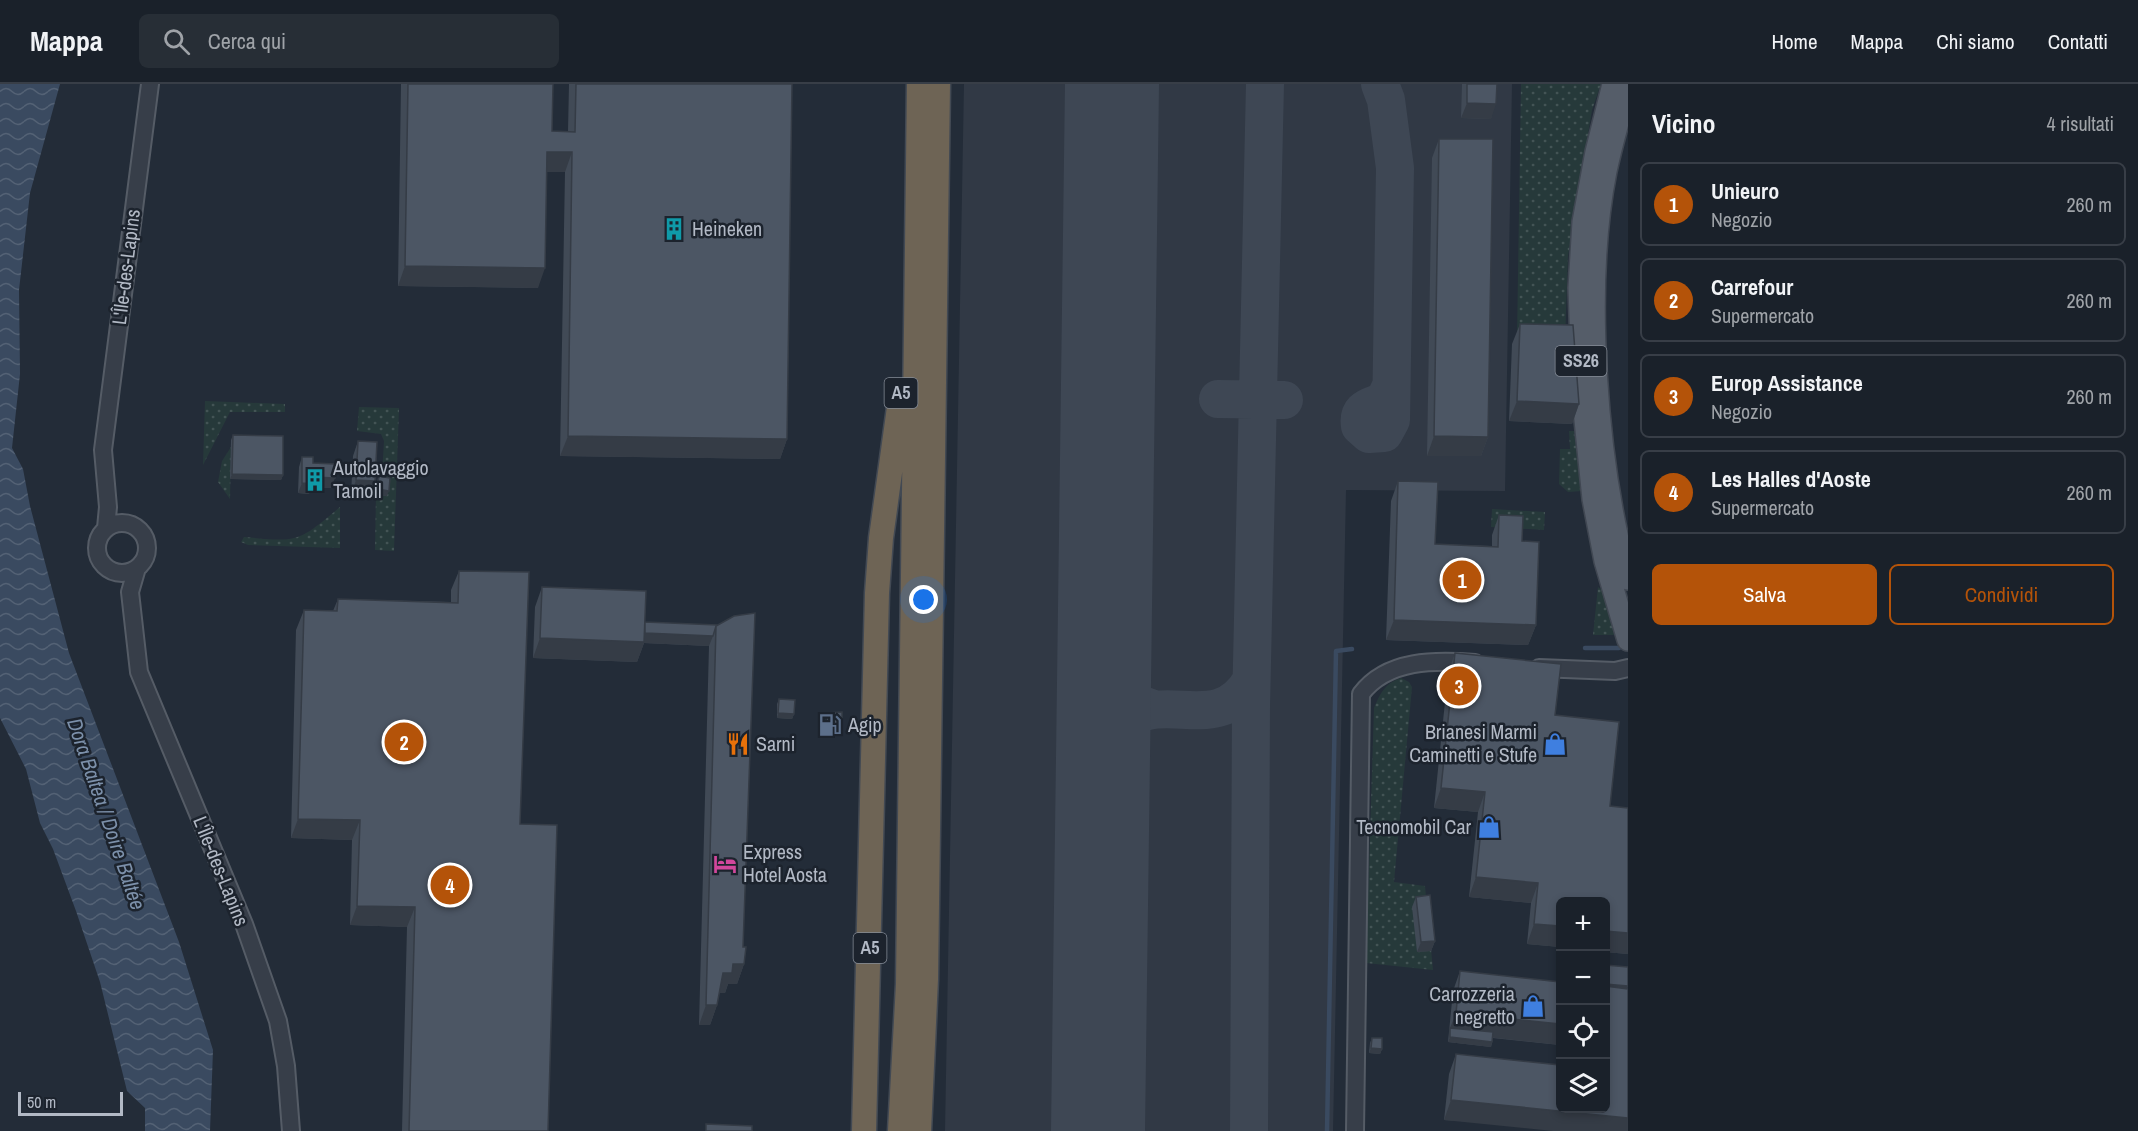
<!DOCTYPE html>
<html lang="it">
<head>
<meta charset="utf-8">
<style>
  body { margin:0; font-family:"Archivo Narrow",sans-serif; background:#272e36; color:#f1f3f6 }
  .controls { position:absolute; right:18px; bottom:18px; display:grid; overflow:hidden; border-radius:9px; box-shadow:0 3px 9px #0003 }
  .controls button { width:54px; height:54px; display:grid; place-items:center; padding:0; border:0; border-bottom:2px solid #383e47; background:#1a212a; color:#f1f3f6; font:30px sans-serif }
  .scale { position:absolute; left:18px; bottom:15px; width:105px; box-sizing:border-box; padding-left:6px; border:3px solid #b2b9c5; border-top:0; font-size:16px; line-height:21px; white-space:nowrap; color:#b2b9c5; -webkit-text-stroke:4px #1c232d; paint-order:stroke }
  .you { position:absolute; left:924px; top:516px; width:21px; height:21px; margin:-15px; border:4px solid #fff; border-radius:50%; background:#1a73e8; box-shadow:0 0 0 9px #1a73e833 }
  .badge { display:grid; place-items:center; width:39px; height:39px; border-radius:50%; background:#b45309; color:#fff; font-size:20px; font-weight:700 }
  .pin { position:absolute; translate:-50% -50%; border:3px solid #fff; box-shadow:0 2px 6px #0006 }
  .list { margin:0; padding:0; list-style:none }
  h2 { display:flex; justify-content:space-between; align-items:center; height:78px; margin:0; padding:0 24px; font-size:26px }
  h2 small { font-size:20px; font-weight:400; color:#9fa3a8 }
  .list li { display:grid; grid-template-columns:39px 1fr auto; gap:18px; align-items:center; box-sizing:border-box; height:84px; margin:0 12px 12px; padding:0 12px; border:2px solid #383e47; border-radius:9px }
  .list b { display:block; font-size:22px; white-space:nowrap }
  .list p { margin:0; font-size:20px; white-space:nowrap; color:#9fa3a8 }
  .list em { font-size:20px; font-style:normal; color:#9fa3a8 }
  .actions { display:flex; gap:12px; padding:18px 24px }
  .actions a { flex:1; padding:14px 0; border:2px solid #b45309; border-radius:9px; text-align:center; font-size:21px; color:#b45309 }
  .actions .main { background:#b45309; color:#fff }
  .icon { flex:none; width:33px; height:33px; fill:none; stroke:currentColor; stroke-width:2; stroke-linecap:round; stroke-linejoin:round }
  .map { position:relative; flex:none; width:1628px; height:1047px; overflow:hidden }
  header { display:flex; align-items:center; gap:36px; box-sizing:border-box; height:84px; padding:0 30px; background:#1a212a; border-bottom:2px solid #383e47 }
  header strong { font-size:28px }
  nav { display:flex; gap:33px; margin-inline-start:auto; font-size:21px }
  .search { width:420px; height:54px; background:#272e36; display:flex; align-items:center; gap:15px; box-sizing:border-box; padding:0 21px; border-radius:9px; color:#9fa3a8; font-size:22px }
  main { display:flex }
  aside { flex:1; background:#1a212a }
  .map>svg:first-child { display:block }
  .airport { fill:#313945 }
  .grass { fill:url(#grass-dots) }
  .water { fill:url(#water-waves) }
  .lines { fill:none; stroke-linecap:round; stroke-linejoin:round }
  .stream { stroke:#3a4a60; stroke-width:4.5 }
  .taxiway { stroke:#3e4754; stroke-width:38 }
  .runway { stroke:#3e4754; stroke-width:94 }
  .minor-casing { stroke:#555c66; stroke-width:20 }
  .major-casing { stroke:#404752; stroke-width:24 }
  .highway-casing { stroke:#424953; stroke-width:27 }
  .minor { stroke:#373e49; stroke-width:16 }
  .major { stroke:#555d69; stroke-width:21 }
  .highway { stroke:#6e6455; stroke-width:24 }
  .wall { fill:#414a56 }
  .shaded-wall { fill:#353c46 }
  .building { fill:#4c5664; stroke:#353c46; stroke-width:1.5 }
  .labels { text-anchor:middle; stroke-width:5; stroke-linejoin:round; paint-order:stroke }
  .shield { fill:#1c232d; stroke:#858c97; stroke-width:1.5 }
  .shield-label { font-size:18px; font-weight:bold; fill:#b2b9c5 }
  .poi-label { font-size:20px; fill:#b2b9c5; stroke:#1c232d; text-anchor:start }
  .street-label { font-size:20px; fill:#b2b9c5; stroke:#1c232d }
  .water-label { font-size:21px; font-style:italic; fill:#7c90aa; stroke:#1c232d }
</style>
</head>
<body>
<header>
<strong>Mappa</strong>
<div class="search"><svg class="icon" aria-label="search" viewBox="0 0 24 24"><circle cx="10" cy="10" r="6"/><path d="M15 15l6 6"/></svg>Cerca qui</div>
<nav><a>Home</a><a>Mappa</a><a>Chi siamo</a><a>Contatti</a></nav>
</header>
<main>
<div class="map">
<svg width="1628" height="1047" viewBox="0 0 1628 1047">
  <defs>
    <pattern id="grass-dots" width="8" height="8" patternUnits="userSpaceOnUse" patternTransform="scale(1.5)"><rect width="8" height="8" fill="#26393a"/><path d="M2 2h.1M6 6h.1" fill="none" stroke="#435455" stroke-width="1.8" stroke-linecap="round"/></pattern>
    <pattern id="water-waves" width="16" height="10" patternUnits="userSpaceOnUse" patternTransform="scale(1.5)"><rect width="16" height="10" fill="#3a4a60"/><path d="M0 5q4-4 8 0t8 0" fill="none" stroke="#546275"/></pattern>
  </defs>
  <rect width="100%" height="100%" fill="#232c38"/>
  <path class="airport" d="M964,0H1512L1505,407L1346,406L1333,1047H945Z"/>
  <path class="grass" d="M1521,0H1601L1592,26L1568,172L1565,257L1517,255Z
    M205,317L285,320V328H230L203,381Z
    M359,323L399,324L394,467L375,466L376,411L387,412L388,399L377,398L382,391L384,357L381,350L357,347Z
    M1569,347H1574L1582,407L1568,408L1559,400L1560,365H1570Z
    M231,363L230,415L218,398L222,377Z
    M340,423V464L248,461L241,458L244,453C299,458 297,459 340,423Z
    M1492,425L1545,428L1544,446L1491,443Z
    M1598,503L1602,506L1616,551H1593Z
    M1401,594L1409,598L1412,603L1394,798L1425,802L1433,886L1366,879L1374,624C1380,610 1385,599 1401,594Z"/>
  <path class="water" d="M0,0H60L30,109L19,206L20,290L12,364L23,385L30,422L69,569L179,858L213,966L210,1047H145V1024L127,1007L100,898L76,827L53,765L40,739L26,685L0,634Z"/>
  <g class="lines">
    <path class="stream" d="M1585,564H1619
      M1327,1047L1336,567L1352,565"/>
    <path class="taxiway" d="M1380,0L1386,16L1395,84L1391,336L1384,349L1369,350L1360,342C1357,323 1370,323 1384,317L1391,302
      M1112,27L1120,0
      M1218,315L1284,316
      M1104,562C1114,592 1121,615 1153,625
      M1103,687C1107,674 1111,659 1118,648C1154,596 1215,658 1251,597
      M1249,1047L1251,623L1265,0"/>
    <path class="runway" d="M1098,1047L1112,0"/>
    <g class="minor-casing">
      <path id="minor" d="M97 464a25 25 0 1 1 50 0a25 25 0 1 1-50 0Z
        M106,444L108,423L103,366L150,0
        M137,484L130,508L139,588L244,840L278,937L286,982L291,1047
        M1539,584L1615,587L1628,584
        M1355,1047L1361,610C1387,575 1436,576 1475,579"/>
    </g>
    <g class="major-casing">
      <path id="major" d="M1613,0L1596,68L1583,138L1579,204L1583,316L1593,415L1605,477L1628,556
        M1628,3C1620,31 1612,59 1606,87C1583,203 1596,381 1628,495"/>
    </g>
    <g class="highway-casing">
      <path id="highway" d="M864,1047L877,509L881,454L901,309
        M900,1047L908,900L919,0
        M919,1047L926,895L938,0"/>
    </g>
    <use href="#minor" class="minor"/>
    <use href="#major" class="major"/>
    <use href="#highway" class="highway"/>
  </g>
  <path class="wall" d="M401,0H553L552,47H568L569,0H792L787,355L780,375L560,372L565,88H547L538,204L398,202Z
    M1462,0H1497L1491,35L1461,34Z
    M1439,55L1488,353L1481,372H1427L1432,74Z
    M1520,240L1579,320L1572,340L1509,337L1512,260Z
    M233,351L283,391L281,396L230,395L231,356Z
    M358,357L370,412L351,411L353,372Z
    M302,373L313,379L331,404L311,403L309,410L298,409L299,383Z
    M379,392L387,412L376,411L377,398Z
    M1398,397L1435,460L1492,462V451L1499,431L1522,457L1536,541L1528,561L1386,556L1391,417Z
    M459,487L520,740L548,1047H402L407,843L350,841L352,756L291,754L296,546L304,526L333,527L338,515L451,518V506Z
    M542,503L645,538L718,541L744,880L737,900H728L725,909H719L717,921L710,941H699L709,562L644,559L637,578L533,574L535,523Z
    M1455,569L1555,631L1610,722L1628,724V870L1605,868L1560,818V863L1527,860L1531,819L1469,813L1478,728L1434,724L1448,589Z
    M779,615L794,630L792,635L777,634V620Z
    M828,629L840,648L827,649V634Z
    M1416,813L1435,857L1431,867L1417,868L1412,823Z
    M1605,881L1628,902L1627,904L1628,1047L1444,1036L1449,990L1456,970L1605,1024Z
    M1460,887L1560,961L1493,954L1491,963L1448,958L1453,907Z
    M1372,954L1382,965L1380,970L1369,969L1370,959Z"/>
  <path class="shaded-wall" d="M1467,19L1496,20L1491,35L1461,34Z
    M547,68H572L565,88H540Z
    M405,182L545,184L538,204L398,202Z
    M1517,317L1579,320L1572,340L1509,337Z
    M568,352L787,355L780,375L560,372Z
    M1434,352L1488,353L1481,372H1427Z
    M232,390L283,391L281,396L230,395Z
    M313,393L335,394L331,404L311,403L309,410L298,409L302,399Z
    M356,396L375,397L370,412L351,411Z
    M377,405L389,407L387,412L376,411Z
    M1394,536L1536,541L1528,561L1386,556Z
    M642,549L713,552L709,562L644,559L637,578L533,574L540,554Z
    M778,629L794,630L792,635L777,634Z
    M842,643L840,648L827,649L829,644Z
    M1441,704L1485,708L1478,728L1434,724Z
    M298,735L360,736L352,756L291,754Z
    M1476,793L1538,799L1531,819L1469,813Z
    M357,822L415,823L407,843L350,841Z
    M1534,840L1560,842V863L1527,860Z
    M1605,847L1628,849V870L1605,868Z
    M1435,857L1431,867L1417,868L1421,858Z
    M733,880H744L737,900H728L725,909H716L723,889Z
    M1605,900L1628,902L1625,912L1605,910Z
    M706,921H717L710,941H699Z
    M1456,929L1560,940V961L1450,949V944Z
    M1450,953L1492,958L1491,963L1448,958Z
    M1371,964L1382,965L1380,970L1369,969Z
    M1451,1016L1628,1034V1047H1553L1444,1036Z"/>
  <path class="building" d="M408,0H553L552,47L575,48L576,0H792L787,355L568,352L572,68H547L545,184L405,182Z
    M1467,0H1497L1496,20L1467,19Z
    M1439,55H1493L1488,353L1434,352Z
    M1520,240L1573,241L1579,320L1517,317Z
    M233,351L283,352V391L232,390Z
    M358,357L377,358L375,397L356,396Z
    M302,373H313V379L335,380V394L313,393V400L302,399Z
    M379,392L390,394L389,407L377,405Z
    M1398,397L1438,398L1435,460L1498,463L1499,431L1523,432L1522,457L1539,458L1536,541L1394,536Z
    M459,487L529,488L520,740L557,741L548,1047H409L415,823L357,822L360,736L298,735L304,526L337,527L338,515L458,519Z
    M542,503L646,507L644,558L540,554Z
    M755,529L743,863H746L744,880H733L732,889H723L717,921H706L716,542L734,532Z
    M645,538L718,541L716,542L713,552L645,549Z
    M1455,569L1561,580L1555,631L1619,638L1610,722L1628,724V849L1605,847V818H1560V842L1534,840L1538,799L1476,793L1485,708L1441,704Z
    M779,615L795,616L794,630L778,629Z
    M842,628V643L829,644L828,629Z
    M1430,811L1435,857L1421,858L1416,813Z
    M1605,881L1628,883V902L1605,900Z
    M1460,887L1560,898V940L1456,929Z
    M1605,902L1628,905V1034L1451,1016L1456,970L1560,981V1024H1605Z
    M1450,944L1493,948L1492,958L1450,953Z
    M1372,954H1382V965L1371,964Z
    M706,1040L752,1042V1047H706Z"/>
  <defs>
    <g id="building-bare" transform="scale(1.8)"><path d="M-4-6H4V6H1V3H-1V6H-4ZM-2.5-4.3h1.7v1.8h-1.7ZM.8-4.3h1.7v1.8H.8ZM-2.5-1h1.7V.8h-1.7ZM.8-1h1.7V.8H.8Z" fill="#0f9aa8" stroke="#1c232d" stroke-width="2.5" paint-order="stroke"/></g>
    <g id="fuel-bare" transform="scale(1.8)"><path d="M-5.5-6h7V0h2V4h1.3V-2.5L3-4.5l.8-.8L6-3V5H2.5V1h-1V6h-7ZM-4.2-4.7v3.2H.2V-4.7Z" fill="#5c6f8a" stroke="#1c232d" stroke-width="2.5" paint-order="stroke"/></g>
    <g id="restaurant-bare" transform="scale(1.8)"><path d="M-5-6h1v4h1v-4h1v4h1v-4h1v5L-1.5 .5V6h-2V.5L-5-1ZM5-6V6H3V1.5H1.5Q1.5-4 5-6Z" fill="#e8710a" stroke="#1c232d" stroke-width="2.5" paint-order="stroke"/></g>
    <g id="shop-bare" transform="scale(1.8)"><path d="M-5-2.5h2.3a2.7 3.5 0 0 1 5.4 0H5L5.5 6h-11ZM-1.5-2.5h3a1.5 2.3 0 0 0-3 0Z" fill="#3f7fe0" stroke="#1c232d" stroke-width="2.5" paint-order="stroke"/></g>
    <g id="hotel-bare" transform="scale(1.8)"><path d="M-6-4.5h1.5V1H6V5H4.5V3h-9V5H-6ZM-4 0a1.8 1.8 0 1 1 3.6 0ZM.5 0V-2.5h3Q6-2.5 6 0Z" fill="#d1479c" stroke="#1c232d" stroke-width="2.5" paint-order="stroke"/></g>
  </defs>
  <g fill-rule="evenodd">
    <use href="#building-bare" x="674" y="145"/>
    <use href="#building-bare" x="315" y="396"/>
    <use href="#fuel-bare" x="830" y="641"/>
    <use href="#restaurant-bare" x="738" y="660"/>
    <use href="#shop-bare" x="1555" y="660"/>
    <use href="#shop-bare" x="1489" y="743"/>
    <use href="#hotel-bare" x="725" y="780"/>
    <use href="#shop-bare" x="1533" y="922"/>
  </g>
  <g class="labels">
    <g class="shield">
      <rect x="1555.5" y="262" width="51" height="30" rx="4.5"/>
      <rect x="884.5" y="294" width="33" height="30" rx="4.5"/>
      <rect x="853.5" y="849" width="33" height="30" rx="4.5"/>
    </g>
    <g class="shield-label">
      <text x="1581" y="283">SS26</text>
      <text x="901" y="315">A5</text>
      <text x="870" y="870">A5</text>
    </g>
    <g class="poi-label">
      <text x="692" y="152">Heineken</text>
      <text x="333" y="391">Autolavaggio<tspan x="333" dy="23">Tamoil</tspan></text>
      <text x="848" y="648">Agip</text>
      <text x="1537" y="655" text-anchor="end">Brianesi Marmi<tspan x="1537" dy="23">Caminetti e Stufe</tspan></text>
      <text x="756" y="667">Sarni</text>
      <text x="1471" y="750" text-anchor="end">Tecnomobil Car</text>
      <text x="743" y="775">Express<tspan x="743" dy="23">Hotel Aosta</tspan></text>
      <text x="1515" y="917" text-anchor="end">Carrozzeria<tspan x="1515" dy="23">negretto</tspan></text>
    </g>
    <g class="street-label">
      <text transform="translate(126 183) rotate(-83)" y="7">L'Île-des-Lapins</text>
      <text transform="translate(221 787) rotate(68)" y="7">L'Île-des-Lapins</text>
    </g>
    <g class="water-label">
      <text transform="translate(106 730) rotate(71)" y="7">Dora Baltea / Doire Baltée</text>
    </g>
  </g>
</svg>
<div class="controls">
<button>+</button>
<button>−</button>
<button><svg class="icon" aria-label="locate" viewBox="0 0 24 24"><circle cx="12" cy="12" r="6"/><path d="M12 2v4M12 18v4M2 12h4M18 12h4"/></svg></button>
<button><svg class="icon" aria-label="layers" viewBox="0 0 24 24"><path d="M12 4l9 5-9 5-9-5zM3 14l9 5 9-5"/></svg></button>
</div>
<div class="scale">50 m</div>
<div class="you"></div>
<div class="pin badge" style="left:1462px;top:496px">1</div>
<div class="pin badge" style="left:404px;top:658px">2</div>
<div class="pin badge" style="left:1459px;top:602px">3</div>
<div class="pin badge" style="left:450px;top:801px">4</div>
</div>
<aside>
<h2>Vicino<small>4 risultati</small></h2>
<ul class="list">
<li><span class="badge">1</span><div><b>Unieuro</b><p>Negozio</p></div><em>260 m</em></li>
<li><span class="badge">2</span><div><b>Carrefour</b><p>Supermercato</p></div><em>260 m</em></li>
<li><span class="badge">3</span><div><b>Europ Assistance</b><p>Negozio</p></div><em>260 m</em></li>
<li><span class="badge">4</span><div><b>Les Halles d'Aoste</b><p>Supermercato</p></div><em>260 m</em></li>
</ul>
<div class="actions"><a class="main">Salva</a><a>Condividi</a></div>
</aside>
</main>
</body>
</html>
